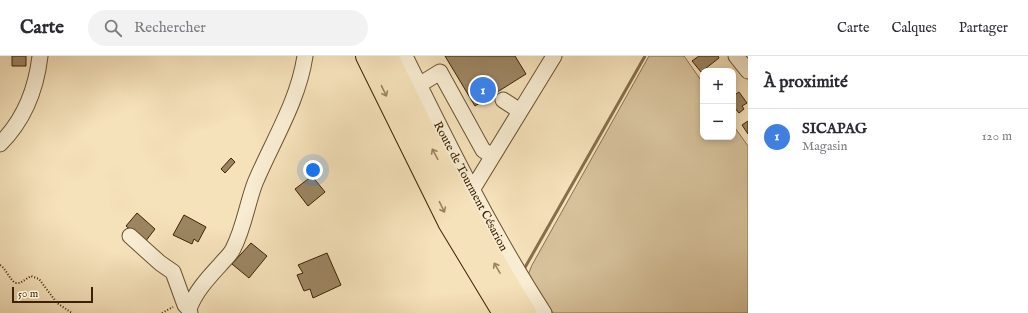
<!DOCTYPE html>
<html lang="fr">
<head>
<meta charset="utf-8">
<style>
  body { margin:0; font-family:"IM FELL English",serif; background:#f2f2f3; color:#2b2b33 }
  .controls { position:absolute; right:12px; top:12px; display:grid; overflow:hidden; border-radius:8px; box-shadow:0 2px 6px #0003 }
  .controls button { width:36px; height:36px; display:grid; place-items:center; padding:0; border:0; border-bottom:1px solid #e1e1e2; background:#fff; color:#2b2b33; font:20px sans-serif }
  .scale { position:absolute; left:12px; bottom:10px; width:81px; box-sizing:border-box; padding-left:4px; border:2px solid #3c2202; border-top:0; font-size:11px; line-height:14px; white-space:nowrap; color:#3c2202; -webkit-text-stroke:3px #f8ecd2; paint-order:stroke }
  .you { position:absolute; left:313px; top:114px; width:14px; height:14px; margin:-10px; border:3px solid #fff; border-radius:50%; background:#1a73e8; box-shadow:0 0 0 6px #1a73e833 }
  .badge { display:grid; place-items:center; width:26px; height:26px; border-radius:50%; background:#8f2418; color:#fff; font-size:13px; font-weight:700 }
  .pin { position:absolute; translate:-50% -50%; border:2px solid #fff; box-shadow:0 1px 4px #0006 }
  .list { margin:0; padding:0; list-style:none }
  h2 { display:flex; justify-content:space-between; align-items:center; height:52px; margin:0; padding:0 16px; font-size:17px }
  h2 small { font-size:13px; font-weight:400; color:#7c7c81 }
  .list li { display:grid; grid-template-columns:26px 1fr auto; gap:12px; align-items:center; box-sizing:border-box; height:56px; padding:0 16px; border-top:1px solid #e1e1e2 }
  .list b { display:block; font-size:15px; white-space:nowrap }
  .list p { margin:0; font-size:13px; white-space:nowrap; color:#7c7c81 }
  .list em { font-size:13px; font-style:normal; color:#7c7c81 }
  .icon { flex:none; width:22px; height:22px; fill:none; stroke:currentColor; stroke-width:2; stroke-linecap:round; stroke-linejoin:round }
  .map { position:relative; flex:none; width:748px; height:257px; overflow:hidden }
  header { display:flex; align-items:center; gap:24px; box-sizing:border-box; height:56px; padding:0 20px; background:#fff; border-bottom:1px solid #e1e1e2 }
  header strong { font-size:19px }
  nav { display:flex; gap:22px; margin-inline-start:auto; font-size:14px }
  .search { width:280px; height:36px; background:#f2f2f3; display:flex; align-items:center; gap:10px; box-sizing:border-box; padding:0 14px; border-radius:22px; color:#7c7c81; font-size:15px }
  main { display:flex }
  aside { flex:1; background:#fff }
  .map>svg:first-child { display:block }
  .green { fill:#d6c19b; stroke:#89724e }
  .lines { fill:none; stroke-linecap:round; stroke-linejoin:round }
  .stream { stroke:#856e4b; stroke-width:3 }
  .building { fill:#9c8562; stroke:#3c2202 }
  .minor-casing { stroke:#6a5230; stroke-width:17 }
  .highway-casing { stroke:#3c2202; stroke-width:24 }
  .path { stroke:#3c2202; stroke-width:2; stroke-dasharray:1 2; stroke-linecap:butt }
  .minor { stroke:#f8ecd2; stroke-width:15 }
  .highway { stroke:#f5e1ba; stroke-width:22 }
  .oneway { stroke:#98825e }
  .labels { text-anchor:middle; stroke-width:3; stroke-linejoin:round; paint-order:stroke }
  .street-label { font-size:12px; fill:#3c2202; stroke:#f8ecd2 }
</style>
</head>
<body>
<header>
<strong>Carte</strong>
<div class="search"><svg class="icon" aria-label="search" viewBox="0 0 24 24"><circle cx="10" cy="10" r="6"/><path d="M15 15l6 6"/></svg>Rechercher</div>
<nav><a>Carte</a><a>Calques</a><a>Partager</a></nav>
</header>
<main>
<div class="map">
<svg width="748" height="257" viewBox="0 0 748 257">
  <rect width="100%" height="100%" fill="#f5e1ba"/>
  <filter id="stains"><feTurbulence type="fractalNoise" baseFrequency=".005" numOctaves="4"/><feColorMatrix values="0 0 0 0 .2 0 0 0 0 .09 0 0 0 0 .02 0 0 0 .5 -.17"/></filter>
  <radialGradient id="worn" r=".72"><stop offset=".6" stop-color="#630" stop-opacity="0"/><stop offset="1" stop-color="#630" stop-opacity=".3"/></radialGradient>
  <path class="green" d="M649,0H684L703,27V81H733V69L748,90V257H553L528,219L532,209Z"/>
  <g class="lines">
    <path class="stream" d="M523,215L645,0"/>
  </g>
  <path class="building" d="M12,0H26V10H12Z
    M445,0H515L526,18L475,50Z
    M699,0H718L719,2L701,16L692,5Z
    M739,36L747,47L742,50L744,53L739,57L733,50V40Z
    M748,65V78L742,69Z
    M231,102L235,106L225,117L221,113Z
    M312,120L325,136L308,150L295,133Z
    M137,157L155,173L145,186L126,170Z
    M184,159L206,171L198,186L194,183L192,188L173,179Z
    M251,187L267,200L249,222L232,208Z
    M327,197L341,229L313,242L310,233L304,235L297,219L303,217L298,209Z"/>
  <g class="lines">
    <g class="minor-casing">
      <path id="minor" d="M405,0C448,88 491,175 544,257
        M736,0L748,15
        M419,29L440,16L483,94L492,100
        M503,44L520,55
        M0,88C24,64 36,34 40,0
        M472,134L554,0
        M130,180L160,207L173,216L185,249L189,253
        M190,257L189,253C195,236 208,222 220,209C224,204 230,199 233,193C244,172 247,148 255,127C273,84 298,46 305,0"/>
    </g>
    <g class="highway-casing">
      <path id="highway" d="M367,0L449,166L504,257
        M387,0C429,88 473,174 525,257"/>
    </g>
    <path class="path" d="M0,209C7,214 8,221 15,227H20L31,220L39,223L57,247L72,257
      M162,257L173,251"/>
    <use href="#minor" class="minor"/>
    <use href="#highway" class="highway"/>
  </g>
  <defs><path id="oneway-shaft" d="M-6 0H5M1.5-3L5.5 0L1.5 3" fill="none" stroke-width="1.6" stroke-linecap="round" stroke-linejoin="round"/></defs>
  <g class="oneway">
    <use href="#oneway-shaft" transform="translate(384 35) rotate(64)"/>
    <use href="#oneway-shaft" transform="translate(435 98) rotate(-118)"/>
    <use href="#oneway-shaft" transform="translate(442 151) rotate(64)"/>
    <use href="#oneway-shaft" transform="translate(497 212) rotate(-120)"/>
  </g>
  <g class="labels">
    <g class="street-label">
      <text transform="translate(471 130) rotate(62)" y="4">Route de Tourment Césarion</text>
    </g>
  </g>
  <rect width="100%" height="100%" filter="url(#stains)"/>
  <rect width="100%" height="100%" fill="url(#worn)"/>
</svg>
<div class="controls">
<button>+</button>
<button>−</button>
</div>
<div class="scale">50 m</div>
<div class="you"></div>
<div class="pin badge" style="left:483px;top:34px;background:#3f7fe0">1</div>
</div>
<aside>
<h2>À proximité<small></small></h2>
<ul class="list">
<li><span class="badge" style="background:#3f7fe0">1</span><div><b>SICAPAG</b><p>Magasin</p></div><em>120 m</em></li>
</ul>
</aside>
</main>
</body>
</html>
